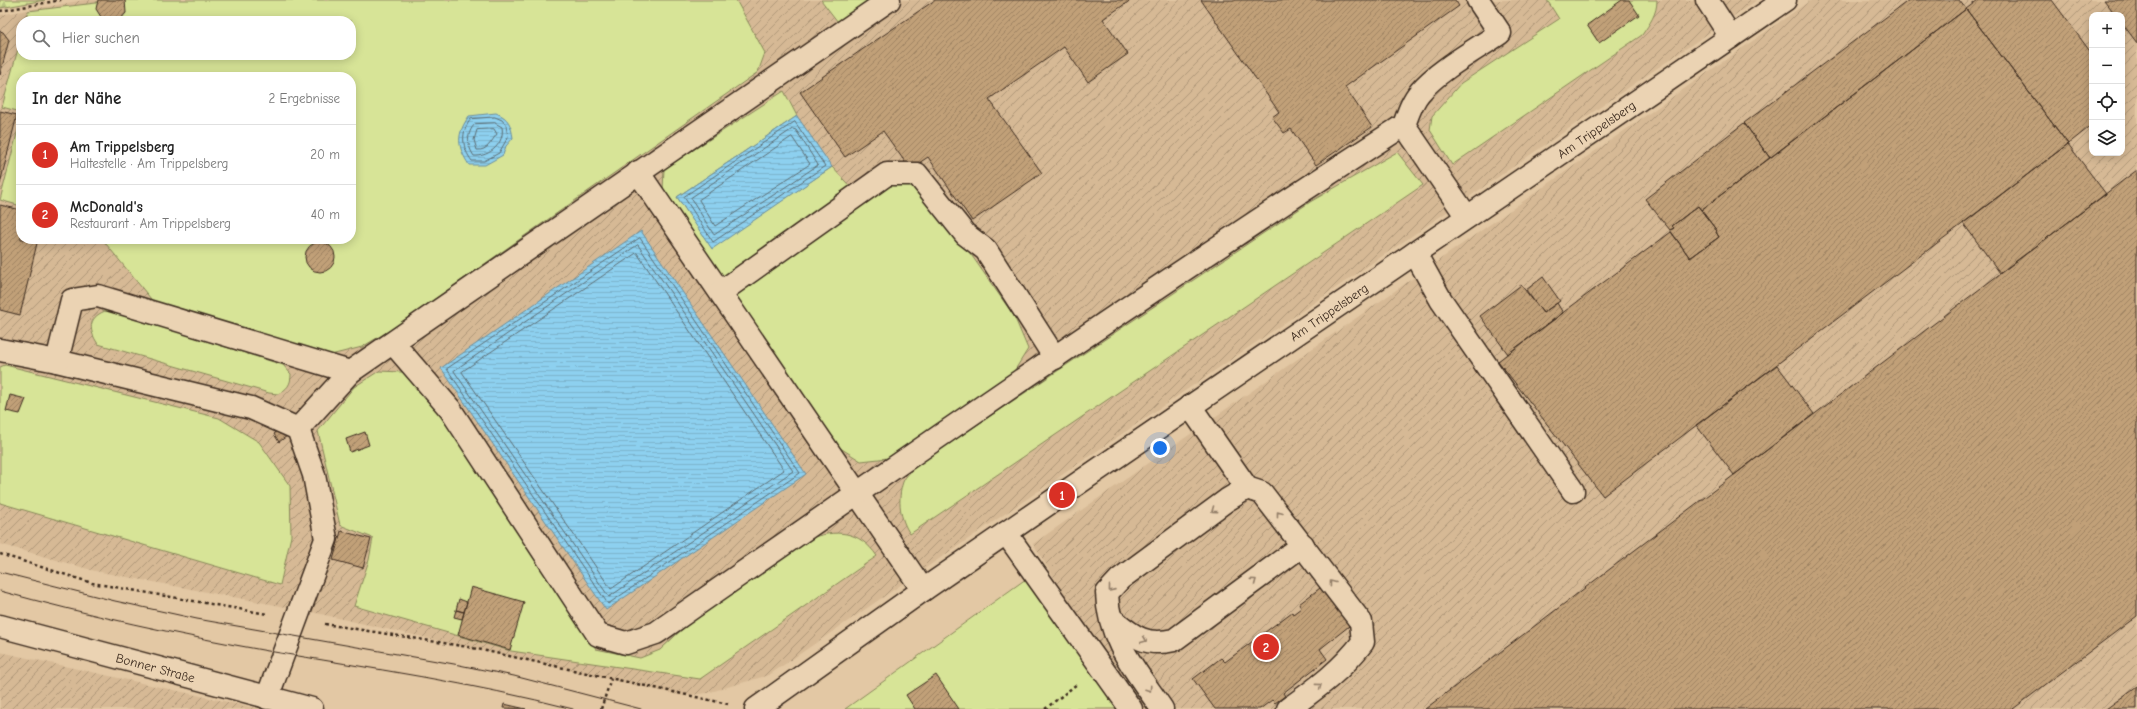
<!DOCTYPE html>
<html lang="de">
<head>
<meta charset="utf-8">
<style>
  body { margin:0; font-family:"Comic Neue",sans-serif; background:#f6f6f6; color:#222 }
  .controls { position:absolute; right:12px; top:12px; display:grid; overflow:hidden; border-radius:8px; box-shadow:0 2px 10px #0003 }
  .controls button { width:36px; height:36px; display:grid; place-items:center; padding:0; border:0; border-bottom:1px solid #e0e0e0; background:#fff; color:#222; font:20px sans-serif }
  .you { position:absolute; left:1160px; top:448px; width:14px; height:14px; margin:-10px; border:3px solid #fff; border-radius:50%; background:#1a73e8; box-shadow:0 0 0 6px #1a73e833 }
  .badge { display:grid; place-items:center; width:26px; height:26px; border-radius:50%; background:#d93025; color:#fff; font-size:13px; font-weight:700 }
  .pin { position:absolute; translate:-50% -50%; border:2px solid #fff; box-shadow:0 1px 4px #0006 }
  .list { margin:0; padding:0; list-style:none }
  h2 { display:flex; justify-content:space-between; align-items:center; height:52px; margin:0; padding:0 16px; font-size:17px }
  h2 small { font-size:13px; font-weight:400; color:#767676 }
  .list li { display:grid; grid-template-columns:26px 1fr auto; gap:12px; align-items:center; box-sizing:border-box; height:60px; padding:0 16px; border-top:1px solid #e0e0e0 }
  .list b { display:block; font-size:15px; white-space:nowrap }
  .list p { margin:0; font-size:13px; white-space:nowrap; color:#767676 }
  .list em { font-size:13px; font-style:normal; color:#767676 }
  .icon { flex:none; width:22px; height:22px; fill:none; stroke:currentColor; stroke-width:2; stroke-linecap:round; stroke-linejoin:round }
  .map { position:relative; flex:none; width:2137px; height:709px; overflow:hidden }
  .search { position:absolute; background:#fff; box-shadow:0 2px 10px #0003; left:16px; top:16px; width:340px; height:44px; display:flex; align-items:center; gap:10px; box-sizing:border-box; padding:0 14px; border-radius:16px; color:#767676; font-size:15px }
  .panel { position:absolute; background:#fff; box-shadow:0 2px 10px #0003; left:16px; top:72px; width:340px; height:172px; border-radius:16px }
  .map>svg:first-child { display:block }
  .industrial { fill:url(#industrial-furrows); fill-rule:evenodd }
  .grass { fill:#d7e497; stroke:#89875a }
  .forest { fill:url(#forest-firs); stroke:#89875a }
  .water { fill:url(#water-rules); stroke:#6c8e9b }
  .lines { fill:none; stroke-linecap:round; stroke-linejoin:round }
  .shore { stroke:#5c6c72; stroke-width:1 }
  .building { fill:url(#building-hatch); stroke:#3b2a1e }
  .minor-casing { stroke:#3b2a1e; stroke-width:25 }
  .major-casing { stroke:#3b2a1e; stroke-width:25 }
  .path { stroke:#3b2a1e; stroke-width:2.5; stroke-dasharray:3 3; stroke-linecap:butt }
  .minor { stroke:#ebd3b3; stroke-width:22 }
  .major { stroke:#ebd3b3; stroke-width:22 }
  .tram { stroke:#3b2a1e; stroke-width:1 }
  .oneway { stroke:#937e68 }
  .labels { text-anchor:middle; stroke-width:3.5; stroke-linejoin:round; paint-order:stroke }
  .street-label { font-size:13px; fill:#3b2a1e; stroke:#ebd3b3 }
</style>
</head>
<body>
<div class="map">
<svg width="2137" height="709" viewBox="0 0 2137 709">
  <defs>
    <pattern id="industrial-furrows" width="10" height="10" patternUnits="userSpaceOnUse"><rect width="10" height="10" fill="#d6b995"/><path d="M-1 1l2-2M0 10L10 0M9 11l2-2" fill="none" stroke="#af9779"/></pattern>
    <pattern id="forest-firs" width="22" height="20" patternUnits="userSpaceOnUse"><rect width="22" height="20" fill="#d7e497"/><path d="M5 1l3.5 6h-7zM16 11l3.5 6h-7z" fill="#b9c482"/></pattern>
    <pattern id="water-rules" width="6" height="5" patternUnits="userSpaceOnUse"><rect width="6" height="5" fill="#8dd0ef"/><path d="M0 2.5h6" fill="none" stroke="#7bb3cc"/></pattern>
    <pattern id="building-hatch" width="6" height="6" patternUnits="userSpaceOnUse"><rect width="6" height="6" fill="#c1a078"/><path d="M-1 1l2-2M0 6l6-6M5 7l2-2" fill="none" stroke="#9e8362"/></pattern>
  </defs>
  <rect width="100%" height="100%" fill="#e3c8a4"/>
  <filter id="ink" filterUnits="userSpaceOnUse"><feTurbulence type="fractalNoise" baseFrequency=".025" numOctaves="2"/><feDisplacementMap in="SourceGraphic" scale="8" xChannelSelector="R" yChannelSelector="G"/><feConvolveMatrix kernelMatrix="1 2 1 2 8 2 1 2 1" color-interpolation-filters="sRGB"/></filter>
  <g filter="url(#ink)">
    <path class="industrial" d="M84,0H1757L769,675L707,693L683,696L307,611L95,571L0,544V15ZM21,21H351V55H21ZM21,77H351V239H21Z
      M1811,0H2137V709H1136L1033,544ZM2092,15H2122V153H2092Z
      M0,652L260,709H0Z"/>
    <path class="grass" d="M98,0H736L765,53L758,72L392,329L362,347L327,356L160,310L102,239H351V77H21V112L2,107L21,38V55H351V21H25L28,11L96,3Z
      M821,0H879L841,26Z
      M1547,0H1657C1657,14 1650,23 1642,35L1452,165L1430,130L1432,116L1461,83L1559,19Z
      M784,91L797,116L677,197L712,248L832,167L856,193L726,282L663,190L664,169Z
      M21,118V206L0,200Z
      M1397,152L1423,185L910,534C900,519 897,500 903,482C905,476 913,470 917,465L1310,202Z
      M888,181L923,186L1014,316L1028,349L1013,373L888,458L861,461L837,446L731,292Z
      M108,310L283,365L291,374C291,385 287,389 278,394L269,393L98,344C87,328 89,316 108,310Z
      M5,365L219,418L259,442L290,486L291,536L280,585L0,503V367Z
      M379,371L402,372L447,412L577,616L596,649L640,658L660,650L704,609L808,539C836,529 859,530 877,556L700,679L511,651L354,606L369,560L373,538L340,525L318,431L354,387Z
      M1030,576L1123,709H845Z"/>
    <path class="forest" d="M0,0H45L0,8Z"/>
    <path class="water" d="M496,113C509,118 511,125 513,138L506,146L503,155L485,165H469C457,146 456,135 469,116Z
      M797,116L832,167L712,249L677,197Z
      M641,231L806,474L606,610L441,368Z"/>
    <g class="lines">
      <path class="shore" d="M495,117L502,120L506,125L508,137L499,153L484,161H472C462,148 460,132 471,119Z
        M795,122L825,166L713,242L684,197Z
        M495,123L502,127C505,143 490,157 474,156C467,146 466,133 475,124Z
        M494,129L497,134C491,141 488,151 477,150L474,140L477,130Z
        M793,129L796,130L818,165L714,235L691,198Z
        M792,137L810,164L715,226L699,200Z
        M640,238L800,473L608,604L447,369Z
        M638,245L793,471L609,597L454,371Z
        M637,253L784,470L611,589L462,372Z"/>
    </g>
    <path class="building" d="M98,0H125L126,13L119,21L103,20L96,9Z
      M935,0H1131L1103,19L1128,54L1088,82L1064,47L989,99L1042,173L972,221L928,157L910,169L883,131L845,157L800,92Z
      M1201,0H1455L1459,6L1345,87L1372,127L1316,165L1291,129L1284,133L1272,117L1279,112Z
      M1622,0H1629L1639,15L1599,43L1587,25Z
      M1909,0H1959L1966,9L1770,158L1744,123Z
      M1978,0H2052L2092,54V125L2068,144L1966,9Z
      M2104,0H2137V43L2122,23V15H2116Z
      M1966,9L2068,144L1603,496L1498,361L1671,232L1690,258L1719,237L1716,232L1717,231L1701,210Z
      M0,31L3,32L9,40L0,75Z
      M0,111L17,115L0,184Z
      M1744,123L1770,158L1701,210L1698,206L1672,226L1674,228L1670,230L1645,199Z
      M2068,144L2106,194L2000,273L1963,223Z
      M2137,170V616L2013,709H1425Z
      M0,205L21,210V239H38L20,315L0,310Z
      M1698,206L1717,231L1716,232L1719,237L1690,258L1670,230L1674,228L1672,226Z
      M305 257a15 15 0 1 1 30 0a15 15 0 1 1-30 0Z
      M1543,277L1560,301L1543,313L1526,290Z
      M1521,285L1543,313L1557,303L1563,313L1508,354L1480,316Z
      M1777,365L1814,414L1734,475L1696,425Z
      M10,395L26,399L20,414L6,411Z
      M282,428L287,436L279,442L274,434Z
      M365,432L369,445L350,452L346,439Z
      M341,531L371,539L363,568L333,560Z
      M1324,585L1353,623L1320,649L1327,659L1283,693L1285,696L1275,703L1272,700L1260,709H1215L1193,679L1221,658L1225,662L1292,612L1293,614L1301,608L1299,604Z
      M471,587L524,602L510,650L458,635Z
      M459,599L467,602L464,612L456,610Z
      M456,610L464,612L462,619L454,617Z
      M936,675L959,709H915L906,695Z
      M2137,686V709H2106Z
      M504,704L526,709L503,708Z"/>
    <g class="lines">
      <g class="minor-casing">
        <g id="minor">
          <path d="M1707,0L1731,37"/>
          <path d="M1404,125L1467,217"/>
          <path d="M638,172L923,590"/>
          <path d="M1415,253L1441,300L1573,491"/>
          <path d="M721,292L887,174H917L965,234L986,250L1055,358"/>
          <path d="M393,343L450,409L598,635L626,643L656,633C903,461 1151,288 1404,125C1408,114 1412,101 1420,92C1438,70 1476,50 1500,33L1478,0"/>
          <path d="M0,350L57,361L251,408L298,429L314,475L326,539L267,698"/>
          <path d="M57,361L72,300L98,296L350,372"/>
          <path d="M1190,406L1247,488L1262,493L1361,622L1363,642C1341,671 1317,688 1288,709"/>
          <path d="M298,429L350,372L889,0"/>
          <path d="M1006,533L1131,709"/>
          <path d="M1112,619C1133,636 1145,647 1174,640L1303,545"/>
          <path id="s1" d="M756,709L923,590L1112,460L1785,0"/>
          <path d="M1162,709C1137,672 1108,640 1107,593L1120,579L1227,500L1247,488"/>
        </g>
      </g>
      <g class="major-casing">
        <g id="major">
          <path id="s2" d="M0,626L312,709"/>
        </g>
      </g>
      <path class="path" d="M0,11L61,0
        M0,554L92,583L267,614
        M325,624L468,647L728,704
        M601,709L611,679
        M1045,709L1077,684"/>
      <use href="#minor" class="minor"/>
      <use href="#major" class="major"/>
      <path class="tram" d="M0,572L115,601L197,619L454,664L514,676L641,709
        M0,591C88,615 178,635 268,651C370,668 472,683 573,709"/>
    </g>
    <defs><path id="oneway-chevron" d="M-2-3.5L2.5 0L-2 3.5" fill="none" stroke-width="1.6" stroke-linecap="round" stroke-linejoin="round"/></defs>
    <g class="oneway">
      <use href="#oneway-chevron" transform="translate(1214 510) rotate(144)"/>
      <use href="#oneway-chevron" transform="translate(1279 514) rotate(-128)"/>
      <use href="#oneway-chevron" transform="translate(1254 581) rotate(-37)"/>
      <use href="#oneway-chevron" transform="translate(1332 583) rotate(-127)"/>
      <use href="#oneway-chevron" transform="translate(1111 589) rotate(129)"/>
      <use href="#oneway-chevron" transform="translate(1144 640) rotate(23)"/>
      <use href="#oneway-chevron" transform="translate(1319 686) rotate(-36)"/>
      <use href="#oneway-chevron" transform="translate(1149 689) rotate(56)"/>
    </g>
  </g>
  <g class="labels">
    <g class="street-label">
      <text dy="5" stroke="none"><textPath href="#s1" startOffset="1021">Am Trippelsberg</textPath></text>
      <text dy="5" stroke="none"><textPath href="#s1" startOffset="697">Am Trippelsberg</textPath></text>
      <text dy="5" stroke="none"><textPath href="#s2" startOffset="161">Bonner Straße</textPath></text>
    </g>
  </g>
</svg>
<div class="controls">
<button>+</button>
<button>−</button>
<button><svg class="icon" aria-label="locate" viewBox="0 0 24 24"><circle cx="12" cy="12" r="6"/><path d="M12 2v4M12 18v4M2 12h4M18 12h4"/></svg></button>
<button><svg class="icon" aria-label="layers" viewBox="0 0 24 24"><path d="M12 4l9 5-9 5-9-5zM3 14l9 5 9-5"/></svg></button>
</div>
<div class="you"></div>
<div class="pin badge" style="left:1062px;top:495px">1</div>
<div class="pin badge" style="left:1266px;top:647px">2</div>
<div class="search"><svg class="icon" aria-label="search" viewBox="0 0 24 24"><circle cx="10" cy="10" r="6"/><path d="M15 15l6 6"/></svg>Hier suchen</div>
<section class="panel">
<h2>In der Nähe<small>2 Ergebnisse</small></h2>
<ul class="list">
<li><span class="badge">1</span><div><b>Am Trippelsberg</b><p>Haltestelle · Am Trippelsberg</p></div><em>20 m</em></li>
<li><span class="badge">2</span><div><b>McDonald's</b><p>Restaurant · Am Trippelsberg</p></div><em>40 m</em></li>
</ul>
</section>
</div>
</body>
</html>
